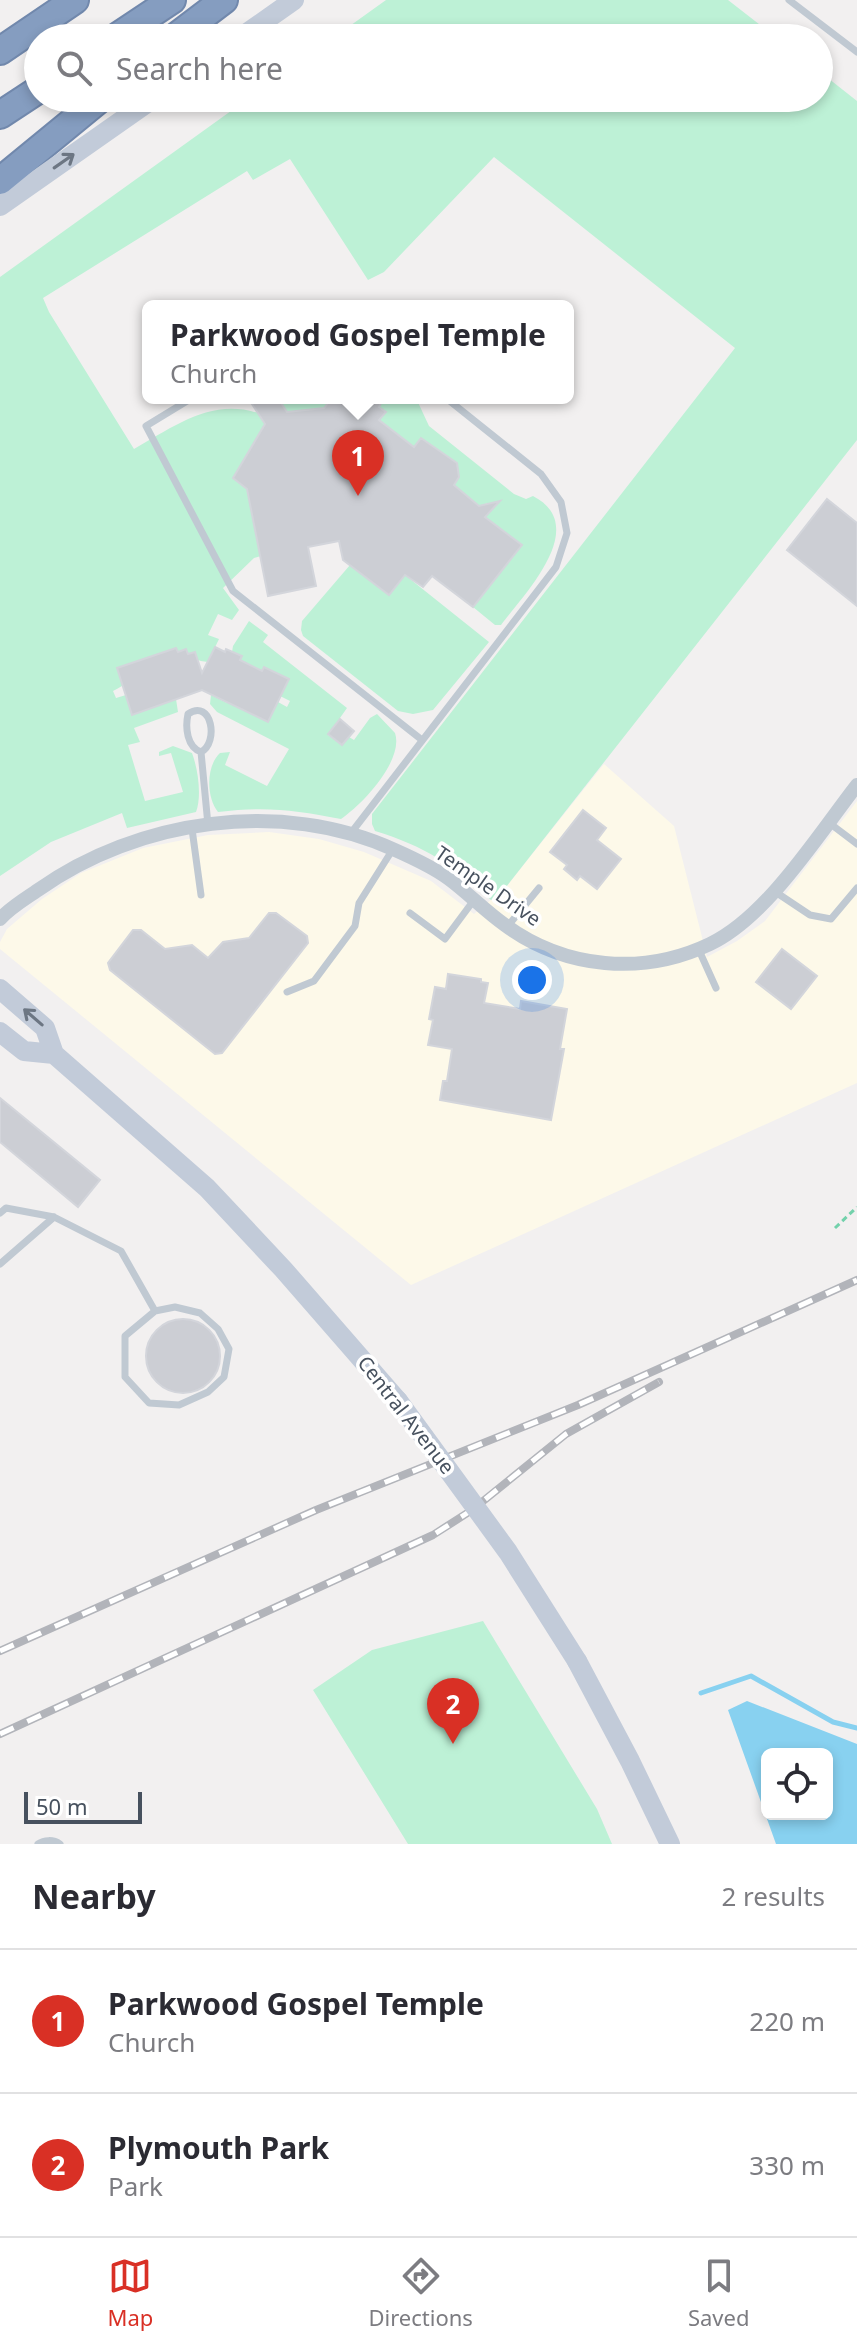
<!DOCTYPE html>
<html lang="en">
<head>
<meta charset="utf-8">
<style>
  body { margin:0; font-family:"Noto Sans",sans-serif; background:#f2f2f3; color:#2b2b33 }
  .controls { position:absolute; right:24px; bottom:24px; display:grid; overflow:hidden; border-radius:12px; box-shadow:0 4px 12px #0003 }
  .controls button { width:72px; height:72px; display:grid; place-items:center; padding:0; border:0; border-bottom:2px solid #e1e1e2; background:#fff; color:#2b2b33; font:40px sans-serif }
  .scale { position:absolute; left:24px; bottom:20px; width:118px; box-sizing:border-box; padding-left:8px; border:4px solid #47515e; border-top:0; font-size:22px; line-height:28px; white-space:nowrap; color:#47515e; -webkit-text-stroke:6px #fff; paint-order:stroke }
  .you { position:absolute; left:532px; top:980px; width:28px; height:28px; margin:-20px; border:6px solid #fff; border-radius:50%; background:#1a73e8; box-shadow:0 0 0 12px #1a73e833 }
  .badge { display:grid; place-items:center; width:52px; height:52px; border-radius:50%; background:#d93025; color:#fff; font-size:26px; font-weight:700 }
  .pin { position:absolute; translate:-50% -66px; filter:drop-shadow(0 2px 4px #0008) }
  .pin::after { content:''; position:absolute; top:42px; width:28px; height:24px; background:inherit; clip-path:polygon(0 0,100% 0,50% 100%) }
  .popup { position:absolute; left:142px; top:300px; width:432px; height:104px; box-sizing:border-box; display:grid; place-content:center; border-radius:12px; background:#fff; filter:drop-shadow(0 2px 6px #0005); font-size:26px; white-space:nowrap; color:#7c7c81 }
  .popup b { font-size:30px; color:#2b2b33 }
  .popup::after { content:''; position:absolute; left:50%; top:100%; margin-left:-16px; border:16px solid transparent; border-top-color:#fff }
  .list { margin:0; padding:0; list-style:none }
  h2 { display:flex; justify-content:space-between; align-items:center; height:104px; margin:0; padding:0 32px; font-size:34px }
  h2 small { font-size:26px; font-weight:400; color:#7c7c81 }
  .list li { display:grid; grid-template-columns:52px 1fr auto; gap:24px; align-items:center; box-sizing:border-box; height:144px; padding:0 32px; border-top:2px solid #e1e1e2 }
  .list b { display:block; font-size:30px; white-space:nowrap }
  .list p { margin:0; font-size:26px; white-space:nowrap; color:#7c7c81 }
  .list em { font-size:26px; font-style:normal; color:#7c7c81 }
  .icon { flex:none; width:44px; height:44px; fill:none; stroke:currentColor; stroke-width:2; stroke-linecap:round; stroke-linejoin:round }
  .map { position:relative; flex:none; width:857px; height:1844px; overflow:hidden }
  .search { position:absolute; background:#fff; box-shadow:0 4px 12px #0003; left:24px; right:24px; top:24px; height:88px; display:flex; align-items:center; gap:20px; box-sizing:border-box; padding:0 28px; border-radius:44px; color:#7c7c81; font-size:30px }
  .sheet { height:392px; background:#fff }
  nav { display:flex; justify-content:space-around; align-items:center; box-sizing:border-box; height:112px; border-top:2px solid #e1e1e2; background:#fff; font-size:22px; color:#7c7c81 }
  nav a { display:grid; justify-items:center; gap:4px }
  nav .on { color:#d93025 }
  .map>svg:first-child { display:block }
  .commercial { fill:#fdf9e9 }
  .green { fill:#bdf1d6 }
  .water { fill:#88d1f0; fill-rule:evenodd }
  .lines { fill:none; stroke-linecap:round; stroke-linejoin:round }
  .stream { stroke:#88d1f0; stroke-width:5 }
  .building { fill:#ccced4; stroke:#d3d5db; stroke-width:2 }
  .highway-casing { stroke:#7188ac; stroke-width:30 }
  .path { stroke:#73d1ab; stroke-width:3; stroke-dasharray:6 4; stroke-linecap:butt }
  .lane { stroke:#c0c9d2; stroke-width:7 }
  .street { stroke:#c0c9d2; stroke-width:14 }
  .secondary { stroke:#c2cbd9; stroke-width:20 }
  .highway { stroke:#859dc0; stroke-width:26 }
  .rail-casing { stroke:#b2b4ba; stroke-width:8 }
  .rail { stroke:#fff; stroke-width:5; stroke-dasharray:15; stroke-linecap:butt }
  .secondary-bridge { stroke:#c2cbd9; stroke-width:20 }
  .oneway { stroke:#6c7683 }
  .labels { text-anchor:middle; stroke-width:7; stroke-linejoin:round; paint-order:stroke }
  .street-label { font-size:20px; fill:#47515e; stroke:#fff }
</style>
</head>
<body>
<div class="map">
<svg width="857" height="1844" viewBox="0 0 857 1844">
  <rect width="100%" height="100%" fill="#f2f0f0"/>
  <path class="commercial" d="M604,764L674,826L707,957L737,941L765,921L857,801V1083L411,1285L0,949V942L7,929L42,899L81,873L143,848L208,835L269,832L319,839L364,852L431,881L474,914L506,887Z"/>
  <path class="green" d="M386,0H728L777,38H333Z
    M819,71L857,101V440L506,887L491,900C454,865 424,846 375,831L372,824V814L735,348L494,157L384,272L368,280L290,159L253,180L247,171L43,298L49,312L134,449C174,427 210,398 258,413L265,424L234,478L247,489L261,556L254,558L223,588L239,610L232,620L218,614L208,635L219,639L208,662C198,661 190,659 186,649L178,652L176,648C151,657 137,680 113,691L116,698L126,695L132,714L176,699L178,712L134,728L140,742L128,745L145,801L183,792L171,753L159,756V752L173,746L192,753C198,769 202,796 196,812L127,828L122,813L51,842L0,876V277L249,98H819Z
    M279,398H332L331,407L286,412Z
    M378,398H416L429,426L514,494L526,499L533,496C591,526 525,593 501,625H495L473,607L522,545L485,517L493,507L488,503L479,506L454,485L459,477L456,463L421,438L414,447L379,420L386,412L379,407L382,401Z
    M350,565L389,595L405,575L489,642L433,710L413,714L398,711L303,636L301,630L302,621Z
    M249,621L268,635L263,642L347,708L328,735L342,745L349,737L354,740L370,718L377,714L395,733C404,760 363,804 341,819C295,810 266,806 218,812C206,797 206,766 220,753L230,752L225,765L267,786L289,749L217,712L210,704L211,695L227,703L229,699L243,710L268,722L278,702L287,707L290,701L280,696L262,671L240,660L241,656L232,652L233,646Z
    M483,1621L597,1809L612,1844H408L313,1690L372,1650Z"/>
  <path class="water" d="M747,1701L857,1744V1844H776L728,1710ZM767,1754H827V1814H767Z"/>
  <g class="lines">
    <path class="stream" d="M701,1693L751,1676L833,1722L857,1728"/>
  </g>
  <path class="building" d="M248,398H278L287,412L324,408L332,398H384L379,407L386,412L379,420L414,447L421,438L457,463L459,477L454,485L479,506L500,501L485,517L522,545L473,607L432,576L423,587L405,575L389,595L343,560L339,541L308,547L316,586L268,596L247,489L233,478L265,424Z
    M827,499L857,523V606L787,550Z
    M215,647L225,652L226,649L242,656L240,660L262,671L264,667L289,679L268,722L202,690L132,715L117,668L176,648L178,652L186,649L188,654L195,652L202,673Z
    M340,719L354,731L342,745L328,734Z
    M583,810L606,828L597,840L621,859L597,889L580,876L577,880L571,875L564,869L567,865L550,852Z
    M269,913H276L307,936L308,943L222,1053L215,1054L110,970L108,963L133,930H141L165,949L192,945L208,958L223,942L249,938Z
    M782,949L817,976L791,1009L756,982Z
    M448,974L481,979V982L488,983L484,1003L520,1009L521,1001L567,1009L560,1049H564L551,1120L440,1100L443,1081H447L452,1049L428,1045L433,1020L429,1019L435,987L446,989Z
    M0,1098L100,1180L78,1207L0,1142Z
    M146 1356a37 37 0 1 1 74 0a37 37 0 1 1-74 0Z"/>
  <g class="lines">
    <g class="highway-casing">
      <path id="highway" d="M115,38L172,0
        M174,38L224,0
        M0,51L75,0
        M0,115L38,90
        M0,181L101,98"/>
    </g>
    <path class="path" d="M835,1228L857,1207"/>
    <path class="lane" d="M789,0L857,52
      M192,398L146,426L233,591L422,740
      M201,752C219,743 212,698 188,714C185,728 187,747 201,752L208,825
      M828,822L857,844
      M192,829L201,895
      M351,833L556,567L567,533L561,502L541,474L446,398
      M774,891L810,915L831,919L857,888
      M410,913L445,939L474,900
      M507,927L539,888
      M698,948L716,988
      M287,992L314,981L355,926L359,903L393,849
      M0,1213L6,1208L54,1217L121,1251L155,1311
      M0,1264L54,1217
      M175,1307L200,1313L218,1329L229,1349L224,1377L208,1392L179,1405L149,1403L125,1377V1336L155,1311Z
      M38,1844C44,1840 53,1839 60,1844"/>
    <path class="street" d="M0,919C11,907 25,899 38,890C138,819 282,798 395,850C413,858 433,867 449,879C468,893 485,911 505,925C565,969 643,976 710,944C767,917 818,835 857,785"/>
    <path class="secondary" d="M240,38L294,0
      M0,206L154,98
      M0,989L45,1028L54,1054L207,1188L283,1269L398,1401
      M0,1032L24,1051L54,1054
      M577,1661L630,1761L670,1844"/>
    <use href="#highway" class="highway"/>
    <g class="rail-casing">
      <path id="rail" d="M0,1651L316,1510L578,1405L857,1280
        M0,1734L433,1535L472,1510L566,1434L659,1382"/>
    </g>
    <use href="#rail" class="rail"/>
    <path class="secondary-bridge" d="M398,1401L508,1552L577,1661"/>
  </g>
  <defs><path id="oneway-shaft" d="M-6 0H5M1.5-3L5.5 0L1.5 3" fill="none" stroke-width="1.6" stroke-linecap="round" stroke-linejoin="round" transform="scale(2)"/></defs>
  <g class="oneway">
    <use href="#oneway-shaft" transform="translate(64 161) rotate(-35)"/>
    <use href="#oneway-shaft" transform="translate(33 1017) rotate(-139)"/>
  </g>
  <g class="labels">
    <g class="street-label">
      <text transform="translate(488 886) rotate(35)" y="7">Temple Drive</text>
      <text transform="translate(406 1415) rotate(52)" y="7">Central Avenue</text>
    </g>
  </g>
</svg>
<div class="controls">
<button><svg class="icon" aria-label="locate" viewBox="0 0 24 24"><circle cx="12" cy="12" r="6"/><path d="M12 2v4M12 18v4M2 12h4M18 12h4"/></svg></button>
</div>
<div class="scale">50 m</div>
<div class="you"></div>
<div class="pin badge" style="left:358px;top:496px">1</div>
<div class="popup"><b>Parkwood Gospel Temple</b>Church</div>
<div class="pin badge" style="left:453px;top:1744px">2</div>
<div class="search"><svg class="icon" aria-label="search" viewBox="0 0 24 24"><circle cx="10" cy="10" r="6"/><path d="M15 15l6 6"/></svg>Search here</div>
</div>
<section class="sheet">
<h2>Nearby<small>2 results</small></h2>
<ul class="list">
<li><span class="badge">1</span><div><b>Parkwood Gospel Temple</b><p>Church</p></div><em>220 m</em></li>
<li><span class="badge">2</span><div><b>Plymouth Park</b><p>Park</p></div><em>330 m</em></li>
</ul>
</section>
<nav>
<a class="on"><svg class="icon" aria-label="map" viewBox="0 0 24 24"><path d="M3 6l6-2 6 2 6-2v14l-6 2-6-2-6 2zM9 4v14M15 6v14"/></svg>Map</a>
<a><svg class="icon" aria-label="directions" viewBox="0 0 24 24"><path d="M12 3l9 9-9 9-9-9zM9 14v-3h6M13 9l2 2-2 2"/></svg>Directions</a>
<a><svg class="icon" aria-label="saved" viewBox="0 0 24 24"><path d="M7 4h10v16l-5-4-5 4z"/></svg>Saved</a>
</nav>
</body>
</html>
